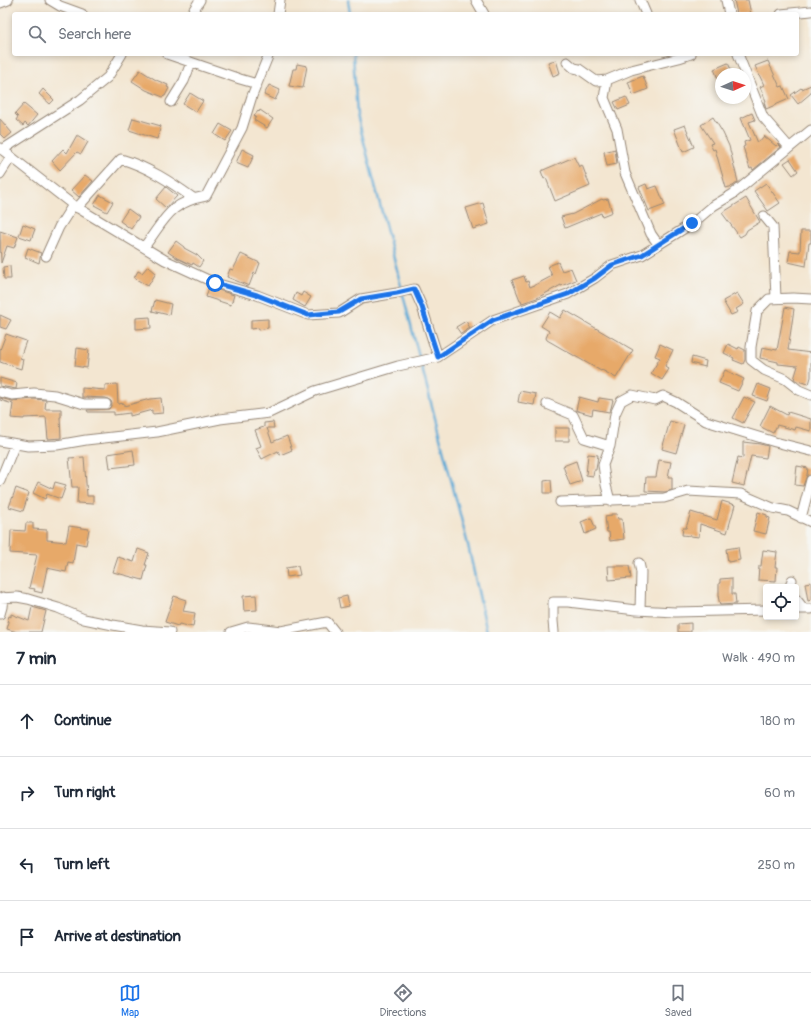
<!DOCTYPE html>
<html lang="en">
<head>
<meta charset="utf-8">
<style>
  body { margin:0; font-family:Pangolin,sans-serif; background:#f2f2f3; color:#1f2937 }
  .controls { position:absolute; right:12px; bottom:12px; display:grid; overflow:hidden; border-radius:4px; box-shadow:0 2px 6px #0003 }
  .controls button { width:36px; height:36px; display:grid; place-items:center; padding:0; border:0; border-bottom:1px solid #e0e1e3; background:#fff; color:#1f2937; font:20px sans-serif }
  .compass { position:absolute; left:715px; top:68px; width:36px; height:36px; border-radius:50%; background:#fff; box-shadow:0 2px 6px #0003; rotate:87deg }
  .stop { position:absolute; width:12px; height:12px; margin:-9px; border:3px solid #1a73e8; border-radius:50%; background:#fff }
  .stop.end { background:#1a73e8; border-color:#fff; box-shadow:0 1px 4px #0008 }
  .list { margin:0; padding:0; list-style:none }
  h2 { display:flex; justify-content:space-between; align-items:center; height:52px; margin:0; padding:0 16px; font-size:17px }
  h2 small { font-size:13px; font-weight:400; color:#747a83 }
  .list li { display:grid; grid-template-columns:26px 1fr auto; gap:12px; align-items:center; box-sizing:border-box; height:72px; padding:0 16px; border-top:1px solid #e0e1e3 }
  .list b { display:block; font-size:15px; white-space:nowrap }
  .list em { font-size:13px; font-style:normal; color:#747a83 }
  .icon { flex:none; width:22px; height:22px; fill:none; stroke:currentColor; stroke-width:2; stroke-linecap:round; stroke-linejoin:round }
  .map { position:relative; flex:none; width:811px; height:632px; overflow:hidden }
  .search { position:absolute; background:#fff; box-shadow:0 2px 6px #0003; left:12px; right:12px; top:12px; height:44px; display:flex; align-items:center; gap:10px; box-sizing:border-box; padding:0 14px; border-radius:4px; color:#747a83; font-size:15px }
  .sheet { height:340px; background:#fff }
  nav { display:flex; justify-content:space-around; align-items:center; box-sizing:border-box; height:56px; border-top:1px solid #e0e1e3; background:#fff; font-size:11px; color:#747a83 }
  nav a { display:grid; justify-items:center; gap:2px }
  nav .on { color:#1a73e8 }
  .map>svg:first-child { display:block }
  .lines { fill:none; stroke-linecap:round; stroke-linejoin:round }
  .stream { stroke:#5ca9d5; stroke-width:2.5 }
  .building { fill:#e7a969 }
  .street-casing { stroke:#978878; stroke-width:11 }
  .street { stroke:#fff; stroke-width:9 }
  .route { stroke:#1a73e8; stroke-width:5 }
</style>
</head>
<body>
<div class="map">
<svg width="811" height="632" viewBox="0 0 811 632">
  <rect width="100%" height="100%" fill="#f6f6f2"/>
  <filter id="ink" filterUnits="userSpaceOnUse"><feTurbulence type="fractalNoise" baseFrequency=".025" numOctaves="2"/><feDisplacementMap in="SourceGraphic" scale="8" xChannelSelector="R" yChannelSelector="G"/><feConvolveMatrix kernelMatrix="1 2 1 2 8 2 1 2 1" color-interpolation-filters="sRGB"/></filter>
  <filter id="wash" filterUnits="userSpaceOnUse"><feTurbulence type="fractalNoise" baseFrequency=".012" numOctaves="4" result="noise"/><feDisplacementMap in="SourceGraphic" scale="16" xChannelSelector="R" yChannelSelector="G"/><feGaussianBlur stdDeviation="0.9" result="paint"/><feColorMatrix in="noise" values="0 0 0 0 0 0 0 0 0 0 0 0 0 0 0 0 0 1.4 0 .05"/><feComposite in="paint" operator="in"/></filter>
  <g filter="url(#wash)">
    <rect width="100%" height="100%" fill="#f3e6d1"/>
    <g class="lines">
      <path class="stream" d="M348,0L350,14
        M353,54L357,115L402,290
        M403,295L468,545L487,632"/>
    </g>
    <g id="blocks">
      <path class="building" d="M734,0H748L751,14H737Z
        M556,60L560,73L553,76L548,62Z
        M768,61L780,87L783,86L789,99L766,109L764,102L766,101L760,87L764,85L755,66Z
        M728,63L733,74H721V86L714,69Z
        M297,64L307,66L303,88L289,86L293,69H296Z
        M140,70L156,80L168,85L167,87L169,88L165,96H164L163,97L146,90L132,81Z
        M643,76L648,89L633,95L628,82Z
        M269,85L280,90L275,100L264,95Z
        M811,85V93L798,104L791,95L801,88L802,89Z
        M43,89L54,100L50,104L39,94Z
        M190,93L203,101L196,112L183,104Z
        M626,97L630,105L618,110L614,102Z
        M24,104L37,115L28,126L25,123L23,126L16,120L18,117L15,114Z
        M260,110L273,119L267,128L254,120L256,117L254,116L258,111L259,112Z
        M752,113L755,120L749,122L758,143L764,136L776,146L778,144L781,147L753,170L752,168L750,169L743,147L745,146L744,142L750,140L741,118Z
        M713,117L723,133L729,146L738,182L733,186L726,188L715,149L713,150L710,144L713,143L701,125Z
        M133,118L161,126L157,139L129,130Z
        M0,119L12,133L5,139L0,134Z
        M220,124L232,131L225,141L214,134Z
        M685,125L694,147L683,152L674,129Z
        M77,135L88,142L81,154L77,152L60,170L52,161L63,149L67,153Z
        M242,149L254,155L248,168L236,163Z
        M615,149L617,164L607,166L604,152Z
        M574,157L579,167L582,165L590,186L555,201L546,178L544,179L541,171Z
        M790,159L798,171L793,175L784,163Z
        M85,175L93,181L79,197L71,190Z
        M766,183L780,203L768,211L754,191Z
        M646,184L648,189L657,186L665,205L649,211L639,187Z
        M166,187L177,196L166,208L156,199Z
        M100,195L113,202L107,212L94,205Z
        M746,198L760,222L747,230L745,234L740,237L722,213Z
        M602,199L603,200L608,199L612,212L602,216L601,213L565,228L561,217L573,214Z
        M483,203L489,224L473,229L466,208Z
        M128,209L139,217L131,229L120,221Z
        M23,224L35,229L31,240L19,236Z
        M0,231L18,237L14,248L7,246L1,263Z
        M801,231H811V243H809L806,266L788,262L790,251L800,252Z
        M176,241L184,247V248L197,255L203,261L199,267L193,263L192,265L177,258L168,252Z
        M28,248L41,253L39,263L25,257Z
        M241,254L260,263L256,274L254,273L249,286L227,277L230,269L233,270Z
        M558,262L562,271L571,268L576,280L561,286V285L537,298L522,303L521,300H520L512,280L524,276L526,282L528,281L530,287L537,284L552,276L548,266Z
        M10,266L11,279H4L3,267Z
        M148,266L156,273L148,286L134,278L138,271L142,273Z
        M209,287L234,295L231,305L206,297Z
        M303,292L311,297L305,307L293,300L296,293L301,296Z
        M737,293L744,304L736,309L738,312L731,315L723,301Z
        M155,300L171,304L169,315L152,311Z
        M785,307L794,309L788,350L811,353V377L809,384L797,381L794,379L798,366L778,364V362L760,358L762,347L777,350Z
        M565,310L633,350L616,378L602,370L601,371L547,340L546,338L549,331L541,326L550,312L560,318Z
        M0,315L11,320L6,329L0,327Z
        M150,317L151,328L136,329V318Z
        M268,319V328L259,330V328L251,329V320Z
        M466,321L470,328L461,334L456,327Z
        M6,334L26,341L20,358L23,359L21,369L0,362V350Z
        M660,344L673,350L665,366L669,369L662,380L651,373L660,358L655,356Z
        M728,344L738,349L739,347L745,350V360L743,364L733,360L734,358L724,353Z
        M77,348L89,350L87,368L75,366Z
        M692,357L706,361L705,367L691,363Z
        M725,370L744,379L738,391L719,383Z
        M0,378L17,383L16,389L0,386Z
        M117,384L118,404L124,403V406L150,399L161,398L163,413L152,414V410L130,416V413L114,415V412H88L87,410L109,409L112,404L111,401L106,398L82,397V388L105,390V385Z
        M758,384L771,389L767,401L753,396Z
        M520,391L536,394L534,405L518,402Z
        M579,397L598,402L599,398L613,400L611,408L609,412L593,409L592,415L578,411L576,410Z
        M744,397L755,402L743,423L733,418Z
        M0,398L12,401L34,399L46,400L45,409H61V417H60L61,438L48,439L46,417L24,418V419L11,418L13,404L0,400Z
        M770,406L787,415L788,412L811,419V431L796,427L795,430L777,425L773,433L763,428L760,426Z
        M670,421L684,425L676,453L662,449Z
        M273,422L274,428H267L272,442L287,436L292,450L280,455L278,451L262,459L256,448L261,446L255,430L264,427V423Z
        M555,428H569V441H555Z
        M743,442L760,444L768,446L766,458L751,456L744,486L732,483L738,457L743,458Z
        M133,450L135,465L110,468L108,454Z
        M588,454L598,455L596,470H594L593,476L586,475Z
        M84,457L87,496H93V504L77,503L78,487H72L69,458Z
        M659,460L671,462L668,477H672V490L665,492L645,491L646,477H656Z
        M576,461L582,481L570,485L563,466Z
        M797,466L808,468L807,475L803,486L795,485Z
        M551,480L552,493H544V481Z
        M38,482L53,489L55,482L66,485L61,499L47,494L45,499L33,493Z
        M16,488L29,493L23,511L9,507Z
        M722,501L735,505L727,533L700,524L699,537L682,535L683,528H686L691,512L717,520Z
        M758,512L767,515V517L770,518L766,534L753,531Z
        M611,514H617L618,519H622L624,539L610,541L609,532H607L605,517L611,516Z
        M591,518L596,529L585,534L581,522Z
        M26,523H33V529L47,530V540L66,542L69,526L89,529L86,545L76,543L73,563L68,562L66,572L47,568L42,593L34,591L35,589L29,588L37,555L10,553L11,530L25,531Z
        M738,547L740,560L728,562L726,549Z
        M138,549L149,553L145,565H147L143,580L113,572L118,557L134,562Z
        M763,550L777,552L775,567H777L776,581L758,580L759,566H761Z
        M298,566L300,575L287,577L286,568Z
        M608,566H629L631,578L609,580Z
        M732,578V594H735L736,604L720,605L718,596H719V583H720V579Z
        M811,582V600L808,601L805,583Z
        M256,595L257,610L244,611L243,596Z
        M174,596L186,600L183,611L195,613L193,627L179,624L178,626L165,622Z
        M347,596L349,606L340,608L338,598Z
        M32,607L46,611L41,632H17L7,629L9,622H7L9,616L11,617V614L29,621Z
        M691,623V632H678V624Z"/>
    </g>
  </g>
  <g filter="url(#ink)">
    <use href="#blocks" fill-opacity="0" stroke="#978878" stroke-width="1"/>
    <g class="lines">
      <g class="street-casing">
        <path id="street" d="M50,0L60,6L82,14
          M476,0L484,14
          M640,0L646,14
          M726,0L729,14
          M0,3L8,0
          M191,14L200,0
          M278,14L280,0
          M781,14L811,11
          M167,54L240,79L257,84
          M738,54L763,117L789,147
          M567,62L574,68L579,69L596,81L607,80L604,98L617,129L625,173L651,234L658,244
          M607,80L631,70L679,58L691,54
          M171,102L184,81L191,63
          M0,148L73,205L165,260L215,283L257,295L308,315L339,313L361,299L397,293L414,289L422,307L438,357
          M2,150L80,100L108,77L122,54
          M0,174L11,157
          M77,208L121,159C148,167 171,182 193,198
          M764,216L773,227L776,298
          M144,247C165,220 168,203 206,196L242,128L252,96L269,54
          M46,256L59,227L73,205
          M811,299L793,298L769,299L757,311L751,347V360L764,370L785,379L799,390L811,395
          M0,392L12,395L34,393L55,395L84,404H106
          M547,404L573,415L584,438L610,446
          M0,441L28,446L57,445L86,440L157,432L220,419L269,413L315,391L398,366L438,357L493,320L568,294L595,278L612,265L642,255L693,223L713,206L733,194L811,130
          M0,481L15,444
          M610,501L606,485L603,465L610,446L615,414L621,401L632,395L655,400L663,396L676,402L706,421L775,442L811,451
          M560,502L664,498L688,491L741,494L773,508L788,511L811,522
          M801,518L811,480
          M639,563L641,572L640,610
          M790,587L792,580
          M0,598L17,597L28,599L58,608L84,619L113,625L142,630L170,632
          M796,599L804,609
          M796,609H811
          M0,614L2,607L3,597
          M231,632L248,627L281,631L327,622L335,632
          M554,632L553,621V602H568L636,610L675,612L766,610"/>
      </g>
      <use href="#street" class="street"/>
    </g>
  </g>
  <g class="lines" filter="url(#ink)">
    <path class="route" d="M215,283L257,295L308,315L339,312L361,299L397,293L414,289L422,307L438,357L493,320L568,294L595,278L612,265L642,255L692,223"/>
  </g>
</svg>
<div class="controls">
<button><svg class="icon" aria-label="locate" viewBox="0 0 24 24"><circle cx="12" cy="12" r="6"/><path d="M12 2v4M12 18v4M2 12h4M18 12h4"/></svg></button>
</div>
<svg class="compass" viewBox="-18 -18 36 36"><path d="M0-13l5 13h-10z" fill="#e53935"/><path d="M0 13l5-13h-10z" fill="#747a83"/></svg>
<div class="stop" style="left:215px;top:283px"></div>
<div class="stop end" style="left:692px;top:223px"></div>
<div class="search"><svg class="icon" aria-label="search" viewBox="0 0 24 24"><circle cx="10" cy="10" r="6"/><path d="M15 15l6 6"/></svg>Search here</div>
</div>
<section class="sheet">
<h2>7 min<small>Walk · 490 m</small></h2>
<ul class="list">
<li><svg class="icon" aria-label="ahead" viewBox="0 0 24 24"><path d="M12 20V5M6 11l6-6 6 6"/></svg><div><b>Continue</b></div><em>180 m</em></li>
<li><svg class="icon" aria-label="right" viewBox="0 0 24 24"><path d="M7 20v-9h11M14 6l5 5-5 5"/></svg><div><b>Turn right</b></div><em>60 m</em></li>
<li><svg class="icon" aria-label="left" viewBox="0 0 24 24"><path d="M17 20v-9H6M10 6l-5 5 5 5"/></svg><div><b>Turn left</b></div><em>250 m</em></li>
<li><svg class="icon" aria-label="arrive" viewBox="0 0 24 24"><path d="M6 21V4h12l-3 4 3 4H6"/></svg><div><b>Arrive at destination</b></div></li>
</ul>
</section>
<nav>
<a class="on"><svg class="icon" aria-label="map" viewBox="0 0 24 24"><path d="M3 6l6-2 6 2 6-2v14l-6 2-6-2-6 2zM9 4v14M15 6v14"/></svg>Map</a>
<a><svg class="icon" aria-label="directions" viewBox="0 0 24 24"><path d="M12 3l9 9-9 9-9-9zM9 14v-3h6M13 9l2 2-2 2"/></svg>Directions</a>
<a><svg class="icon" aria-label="saved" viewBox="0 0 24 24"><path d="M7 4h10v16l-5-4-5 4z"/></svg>Saved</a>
</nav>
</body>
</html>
